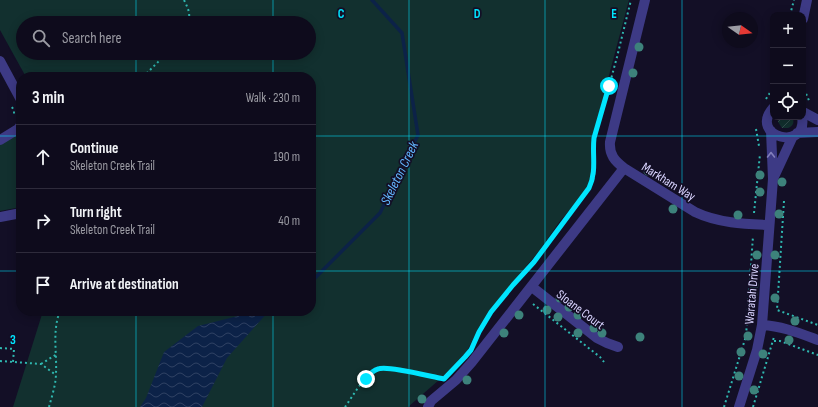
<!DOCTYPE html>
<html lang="en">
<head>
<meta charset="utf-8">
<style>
  body { margin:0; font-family:"Sofia Sans Condensed",sans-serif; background:#171425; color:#f1f3f6 }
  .controls { position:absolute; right:12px; top:12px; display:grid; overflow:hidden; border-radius:8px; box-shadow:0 2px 10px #0003 }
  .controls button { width:36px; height:36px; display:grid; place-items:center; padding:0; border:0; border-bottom:1px solid #2e2b3b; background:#0e0b1c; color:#f1f3f6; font:20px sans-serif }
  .compass { position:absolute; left:722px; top:12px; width:36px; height:36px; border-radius:50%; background:#0e0b1c; box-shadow:0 2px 10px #0003; rotate:104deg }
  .stop { position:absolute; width:12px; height:12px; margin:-9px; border:3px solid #00e5ff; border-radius:50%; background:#fff }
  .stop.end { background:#00e5ff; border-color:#fff; box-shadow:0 1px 4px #0008 }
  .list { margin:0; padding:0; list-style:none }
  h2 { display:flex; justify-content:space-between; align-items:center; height:52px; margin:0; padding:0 16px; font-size:17px }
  h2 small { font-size:13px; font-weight:400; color:#9b9ba3 }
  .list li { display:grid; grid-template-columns:26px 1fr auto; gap:12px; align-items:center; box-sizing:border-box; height:64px; padding:0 16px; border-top:1px solid #2e2b3b }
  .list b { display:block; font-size:15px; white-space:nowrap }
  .list p { margin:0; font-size:13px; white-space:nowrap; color:#9b9ba3 }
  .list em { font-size:13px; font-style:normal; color:#9b9ba3 }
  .icon { flex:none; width:22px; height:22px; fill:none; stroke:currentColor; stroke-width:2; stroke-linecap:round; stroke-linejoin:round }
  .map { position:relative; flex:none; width:818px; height:407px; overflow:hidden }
  .search { position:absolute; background:#0e0b1c; box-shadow:0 2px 10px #0003; left:16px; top:16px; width:300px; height:44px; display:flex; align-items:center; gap:10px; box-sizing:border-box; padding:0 14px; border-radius:22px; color:#9b9ba3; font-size:15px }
  .panel { position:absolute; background:#0e0b1c; box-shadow:0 2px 10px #0003; left:16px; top:72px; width:300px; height:244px; border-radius:16px }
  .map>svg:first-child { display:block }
  .green { fill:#12302f; fill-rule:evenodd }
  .garden { fill:url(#garden-furrows) }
  .water { fill:url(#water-waves) }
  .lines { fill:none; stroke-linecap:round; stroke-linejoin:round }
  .stream { stroke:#0c2248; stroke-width:3.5 }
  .path { stroke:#2fb8b0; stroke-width:2; stroke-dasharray:2 3; stroke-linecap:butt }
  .street { stroke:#3d3a85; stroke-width:10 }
  .tree { fill:#3d827b }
  .oneway { stroke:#837fbc }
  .route { stroke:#00e5ff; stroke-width:5 }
  .grid { fill:none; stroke:#00e5ff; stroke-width:1; stroke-opacity:0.55 }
  .labels { text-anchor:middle; stroke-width:3.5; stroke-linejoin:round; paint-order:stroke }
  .street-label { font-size:13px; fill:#d9d4ff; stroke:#130f26 }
  .water-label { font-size:14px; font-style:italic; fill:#62b6ff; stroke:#130f26 }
  .grid-label { font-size:13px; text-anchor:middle; font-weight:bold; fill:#00e5ff; stroke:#130f26; stroke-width:3.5; stroke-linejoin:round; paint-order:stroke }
</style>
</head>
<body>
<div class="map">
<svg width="818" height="407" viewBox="0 0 818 407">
  <defs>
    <pattern id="garden-furrows" width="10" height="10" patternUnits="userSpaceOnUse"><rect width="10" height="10" fill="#12302f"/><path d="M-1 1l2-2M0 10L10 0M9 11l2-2" fill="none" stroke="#344d4e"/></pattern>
    <pattern id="water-waves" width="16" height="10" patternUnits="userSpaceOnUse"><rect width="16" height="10" fill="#0c2248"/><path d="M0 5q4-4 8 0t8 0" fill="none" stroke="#2f4163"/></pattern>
  </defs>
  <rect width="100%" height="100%" fill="#130f26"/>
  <path class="green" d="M0,0H629L591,143L592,173L588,186L581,197L560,221L539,251L503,294L487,314L478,329L467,351L447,373L408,407H13L43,311H311V77H26L0,30ZM23,23H309V53H23Z
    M21,133V207L0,211V144Z"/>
  <path class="garden" d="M779,117H792C795,122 793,126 788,128H782L778,122Z"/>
  <path class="water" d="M258,311H269L227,358L202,407H140L146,398L164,352L198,326Z"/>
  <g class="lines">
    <path class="stream" d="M311,282L380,213L418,135L402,33L372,0"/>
    <path class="path" d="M184,0C188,8 191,14 188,23
      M790,15L794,0
      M143,77L167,53
      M803,91H805L810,103
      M766,99L773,88
      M12,107L14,111V116
      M756,129L759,146
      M784,201L777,310L818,325
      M754,213L760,154
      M533,304L600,357L604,362
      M477,336C489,307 515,285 534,261C545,248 554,233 565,220C575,207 587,196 593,180C597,167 592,152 595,138L617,57L631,0
      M774,341H780L818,355
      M0,348L14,349L13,362
      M0,361L41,364L56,375
      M41,364L57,354
      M49,407C52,396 56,384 56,373C57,353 52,331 60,311
      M345,407C353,396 365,374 377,369C387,365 428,376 441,379
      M724,407L746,336L753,236
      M753,407L774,337"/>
    <path class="street" d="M803,19L807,0
      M0,61L21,100
      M773,108C748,137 808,152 802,117
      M803,112L818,120
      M797,133L818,132
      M0,140L18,129L21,125
      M624,168C615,161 609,155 610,142L645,0
      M773,179L793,136
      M0,217L21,213
      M532,287L597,338L607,343L618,347
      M762,325C782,326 799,333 818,340
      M428,407L431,401L456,380L472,362L624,168L695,212C718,223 744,224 769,225
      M739,407L757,350L762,325L773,179L771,131"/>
  </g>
  <g class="tree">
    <circle cx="639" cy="47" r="4.5"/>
    <circle cx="633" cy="73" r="4.5"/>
    <circle cx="648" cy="171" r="4.5"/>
    <circle cx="760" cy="175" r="4.5"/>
    <circle cx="782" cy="182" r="4.5"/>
    <circle cx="760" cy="192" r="4.5"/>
    <circle cx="673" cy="209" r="4.5"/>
    <circle cx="779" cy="214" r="4.5"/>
    <circle cx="738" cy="215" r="4.5"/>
    <circle cx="757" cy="255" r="4.5"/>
    <circle cx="775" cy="255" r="4.5"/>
    <circle cx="754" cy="285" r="4.5"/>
    <circle cx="753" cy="294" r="4.5"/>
    <circle cx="560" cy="298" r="4.5"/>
    <circle cx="775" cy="298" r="4.5"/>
    <circle cx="569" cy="307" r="4.5"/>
    <circle cx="547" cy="310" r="4.5"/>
    <circle cx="519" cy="315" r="4.5"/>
    <circle cx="578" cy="315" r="4.5"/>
    <circle cx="558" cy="317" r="4.5"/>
    <circle cx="795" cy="321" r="4.5"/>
    <circle cx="594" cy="328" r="4.5"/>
    <circle cx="504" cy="333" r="4.5"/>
    <circle cx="578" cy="333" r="4.5"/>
    <circle cx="602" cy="333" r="4.5"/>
    <circle cx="748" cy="336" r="4.5"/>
    <circle cx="640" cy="337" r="4.5"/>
    <circle cx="789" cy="340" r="4.5"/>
    <circle cx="741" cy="352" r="4.5"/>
    <circle cx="763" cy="354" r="4.5"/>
    <circle cx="739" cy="376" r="4.5"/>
    <circle cx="467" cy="380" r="4.5"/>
    <circle cx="754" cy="390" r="4.5"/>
    <circle cx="422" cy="399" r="4.5"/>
  </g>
  <defs><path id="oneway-chevron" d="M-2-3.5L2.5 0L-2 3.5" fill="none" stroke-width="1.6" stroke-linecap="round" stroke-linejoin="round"/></defs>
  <use class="oneway" href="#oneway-chevron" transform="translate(771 155) rotate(-90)"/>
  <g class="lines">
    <path class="route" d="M366,379C369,375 373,370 378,369C387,365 432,377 444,379L465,357L471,350L479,332L491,312L513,285L534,262L589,188C597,171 592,155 594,138L609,86"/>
  </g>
  <path class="grid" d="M136,0V23M273,0V23M409,0V407M545,0V407M682,0V407M136,53V77M273,53V77M0,136H21M311,136H818M0,271H21M311,271H818M136,311V407M273,311V407"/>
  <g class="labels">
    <g class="street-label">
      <text transform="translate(669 181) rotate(32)" y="5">Markham Way</text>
      <text transform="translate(751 294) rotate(-85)" y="5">Waratah Drive</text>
      <text transform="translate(581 309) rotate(37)" y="5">Sloane Court</text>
    </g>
    <g class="water-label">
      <text transform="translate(399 173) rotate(-64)" y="5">Skeleton Creek</text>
    </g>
  </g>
  <g class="grid-label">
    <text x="341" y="18">C</text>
    <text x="477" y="18">D</text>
    <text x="614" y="18">E</text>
    <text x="13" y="344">3</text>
  </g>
</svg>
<div class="controls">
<button>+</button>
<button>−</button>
<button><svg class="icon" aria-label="locate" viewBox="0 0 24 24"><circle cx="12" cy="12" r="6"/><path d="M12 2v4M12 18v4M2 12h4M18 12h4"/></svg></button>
</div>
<svg class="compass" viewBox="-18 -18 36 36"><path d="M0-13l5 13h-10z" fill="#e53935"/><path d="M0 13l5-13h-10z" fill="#9b9ba3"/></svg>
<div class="stop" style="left:609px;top:86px"></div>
<div class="stop end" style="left:366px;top:379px"></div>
<div class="search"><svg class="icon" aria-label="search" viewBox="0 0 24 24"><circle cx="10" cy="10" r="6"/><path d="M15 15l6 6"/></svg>Search here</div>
<section class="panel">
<h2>3 min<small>Walk · 230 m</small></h2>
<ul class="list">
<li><svg class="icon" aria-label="ahead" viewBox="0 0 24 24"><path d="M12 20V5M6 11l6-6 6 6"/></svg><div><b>Continue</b><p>Skeleton Creek Trail</p></div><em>190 m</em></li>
<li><svg class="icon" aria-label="right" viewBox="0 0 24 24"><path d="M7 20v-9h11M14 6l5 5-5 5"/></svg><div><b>Turn right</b><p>Skeleton Creek Trail</p></div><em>40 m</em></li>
<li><svg class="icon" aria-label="arrive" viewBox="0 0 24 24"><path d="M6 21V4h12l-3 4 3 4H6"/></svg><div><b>Arrive at destination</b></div></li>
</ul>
</section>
</div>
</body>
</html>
